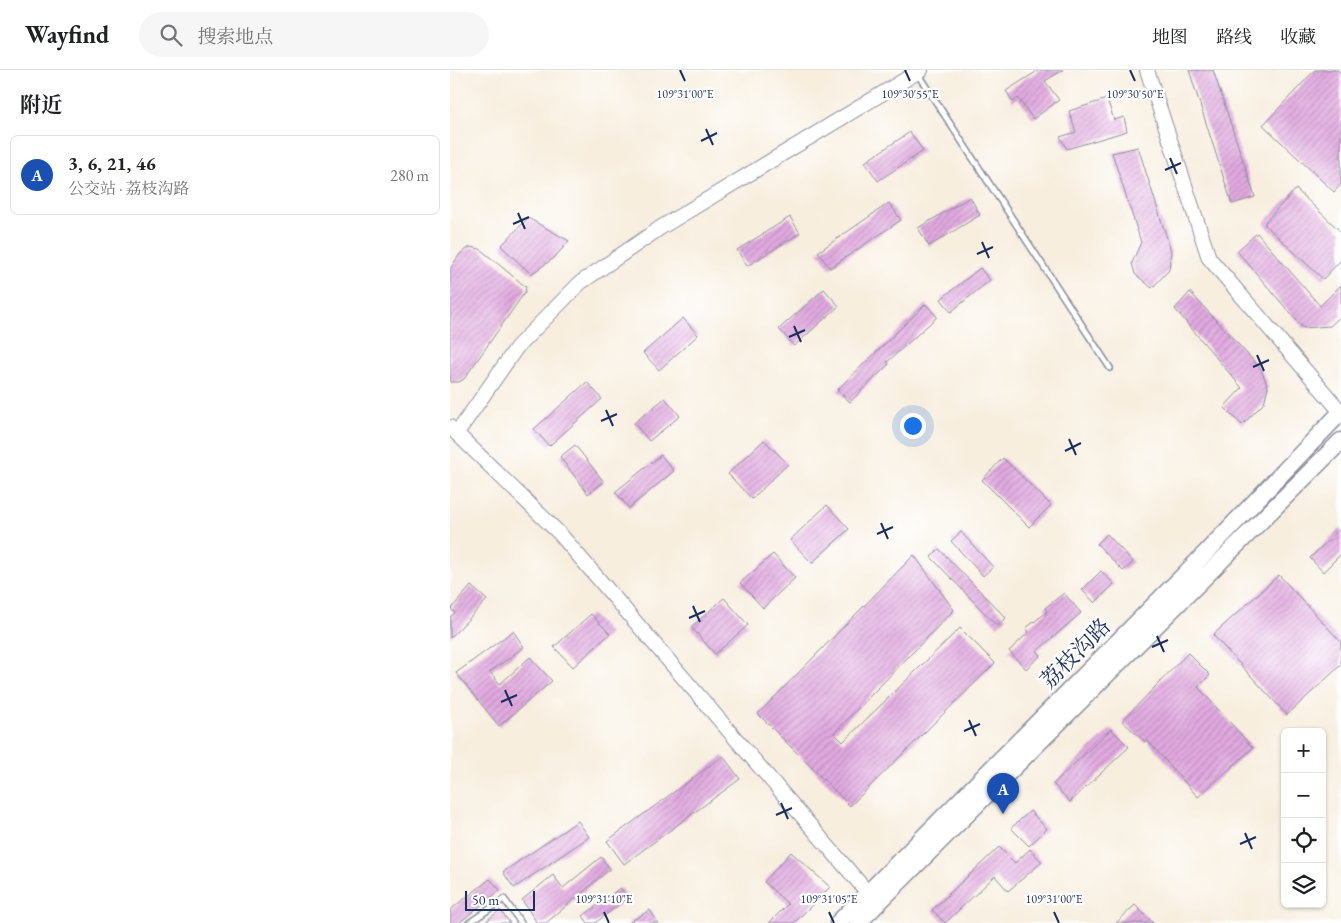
<!DOCTYPE html>
<html lang="zh">
<head>
<meta charset="utf-8">
<style>
  body { margin:0; font-family:"EB Garamond","Noto Serif SC",serif; background:#f6f6f6; color:#202124 }
  .controls { position:absolute; right:15px; bottom:15px; display:grid; overflow:hidden; border-radius:8px; box-shadow:0 1px 4px #0004 }
  .controls button { width:45px; height:45px; display:grid; place-items:center; padding:0; border:0; border-bottom:1px solid #e0e0e0; background:#fff; color:#202124; font:25px sans-serif }
  .scale { position:absolute; left:15px; bottom:12px; width:70px; box-sizing:border-box; padding-left:5px; border:2px solid #1b2f5e; border-top:0; font-size:14px; line-height:18px; white-space:nowrap; color:#1b2f5e; -webkit-text-stroke:4px #fff; paint-order:stroke }
  .you { position:absolute; left:462px; top:355px; width:18px; height:18px; margin:-12px; border:4px solid #fff; border-radius:50%; background:#1a73e8; box-shadow:0 0 0 8px #1a73e833 }
  .badge { display:grid; place-items:center; width:32px; height:32px; border-radius:50%; background:#d1495b; color:#fff; font-size:16px; font-weight:700 }
  .pin { position:absolute; translate:-50% -41px; filter:drop-shadow(0 1px 2px #0008) }
  .pin::after { content:''; position:absolute; top:26px; width:18px; height:15px; background:inherit; clip-path:polygon(0 0,100% 0,50% 100%) }
  .list { margin:0; padding:0; list-style:none }
  h2 { display:flex; justify-content:space-between; align-items:center; height:65px; margin:0; padding:0 20px; font-size:21px }
  h2 small { font-size:16px; font-weight:400; color:#757577 }
  .list li { display:grid; grid-template-columns:32px 1fr auto; gap:15px; align-items:center; box-sizing:border-box; height:80px; margin:0 10px 10px; padding:0 10px; border:1px solid #e0e0e0; border-radius:8px }
  .list b { display:block; font-size:19px; white-space:nowrap }
  .list p { margin:0; font-size:16px; white-space:nowrap; color:#757577 }
  .list em { font-size:16px; font-style:normal; color:#757577 }
  .icon { flex:none; width:28px; height:28px; fill:none; stroke:currentColor; stroke-width:2; stroke-linecap:round; stroke-linejoin:round }
  .map { position:relative; flex:none; width:891px; height:853px; overflow:hidden }
  header { display:flex; align-items:center; gap:30px; box-sizing:border-box; height:70px; padding:0 25px; background:#fff; border-bottom:1px solid #e0e0e0 }
  header strong { font-size:24px }
  nav { display:flex; gap:28px; margin-inline-start:auto; font-size:18px }
  .search { width:350px; height:45px; background:#f6f6f6; display:flex; align-items:center; gap:12px; box-sizing:border-box; padding:0 18px; border-radius:28px; color:#757577; font-size:19px }
  main { display:flex }
  aside { flex:1; background:#fff }
  .map>svg:first-child { display:block }
  .building { fill:url(#building-hatch) }
  .lines { fill:none; stroke-linecap:round; stroke-linejoin:round }
  .lane-casing { stroke:#898e9e; stroke-width:8 }
  .secondary-casing { stroke:#898e9e; stroke-width:16 }
  .primary-casing { stroke:#898e9e; stroke-width:19 }
  .lane { stroke:#fff; stroke-width:5 }
  .secondary { stroke:#fff; stroke-width:14 }
  .primary { stroke:#fff; stroke-width:16 }
  .ticks { fill:none; stroke:#1b2f5e; stroke-width:2 }
  .labels { text-anchor:middle; stroke-width:4.5; stroke-linejoin:round; paint-order:stroke }
  .street-label { font-size:22px; fill:#1b2f5e; stroke:#fff }
  .ticks-label { font-size:12px; text-anchor:middle; fill:#1b2f5e; stroke:#fff; stroke-width:4.5; stroke-linejoin:round; paint-order:stroke }
</style>
</head>
<body>
<header>
<strong>Wayfind</strong>
<div class="search"><svg class="icon" aria-label="search" viewBox="0 0 24 24"><circle cx="10" cy="10" r="6"/><path d="M15 15l6 6"/></svg>搜索地点</div>
<nav><a>地图</a><a>路线</a><a>收藏</a></nav>
</header>
<main>
<aside>
<h2>附近<small></small></h2>
<ul class="list">
<li><span class="badge" style="background:#1a4fb4">A</span><div><b>3, 6, 21, 46</b><p>公交站 · 荔枝沟路</p></div><em>280 m</em></li>
</ul>
</aside>
<div class="map">
<svg width="891" height="853" viewBox="0 0 891 853">
  <defs>
    <pattern id="building-hatch" width="6" height="6" patternUnits="userSpaceOnUse" patternTransform="scale(1.25)"><rect width="6" height="6" fill="#e2aae0"/><path d="M-1 1l2-2M0 6l6-6M5 7l2-2" fill="none" stroke="#b68bb9"/></pattern>
  </defs>
  <rect width="100%" height="100%" fill="#fff"/>
  <filter id="ink" filterUnits="userSpaceOnUse"><feTurbulence type="fractalNoise" baseFrequency=".02" numOctaves="2"/><feDisplacementMap in="SourceGraphic" scale="10" xChannelSelector="R" yChannelSelector="G"/><feConvolveMatrix kernelMatrix="1 2 1 2 8 2 1 2 1" color-interpolation-filters="sRGB"/></filter>
  <filter id="wash" filterUnits="userSpaceOnUse"><feTurbulence type="fractalNoise" baseFrequency=".0096" numOctaves="4" result="noise"/><feDisplacementMap in="SourceGraphic" scale="20" xChannelSelector="R" yChannelSelector="G"/><feGaussianBlur stdDeviation="1.12" result="paint"/><feColorMatrix in="noise" values="0 0 0 0 0 0 0 0 0 0 0 0 0 0 0 0 0 1.4 0 .05"/><feComposite in="paint" operator="in"/></filter>
  <g filter="url(#wash)">
    <rect width="100%" height="100%" fill="#f7eede"/>
    <g id="blocks">
      <path class="building" d="M589,0H613L595,11L609,30L583,49L568,28L563,32L556,21Z
        M739,0H763L805,127L782,134Z
        M865,0H887L891,3V114L884,122L813,55Z
        M657,29L664,50L674,47L677,61L617,79L610,67L626,62L619,41Z
        M460,62L473,81L428,111L415,92Z
        M688,77L721,181L719,200L702,218L685,204L682,193L691,172L662,83Z
        M846,119L891,162V190L873,209L815,155V152Z
        M520,127L530,145L479,176L468,158Z
        M439,133L451,150L380,198L368,182Z
        M340,147L350,163L297,196L287,180Z
        M78,148L119,171L104,188L81,204L51,176Z
        M807,163L870,236L891,215V246L880,256L853,258L787,181Z
        M20,177L30,179L76,217L75,222L14,309L9,312H0V199L10,184Z
        M530,198L540,210L501,242L491,229Z
        M374,219L389,236L344,276L329,259Z
        M740,222L811,299L818,317L814,333L792,355L774,337L792,318L725,239Z
        M476,234L487,247L437,292L439,294L400,332L387,320Z
        M233,248L248,265L209,300L193,283Z
        M137,312L152,329L99,376L84,359Z
        M215,328L230,346L199,371L184,353Z
        M314,370L338,394L302,429L278,404Z
        M125,375L154,412L138,424L110,387Z
        M211,385L224,401L179,438L165,422Z
        M553,388L601,435L579,457L532,410Z
        M377,435L399,459L362,493L340,470Z
        M891,458V484L873,502L860,488Z
        M511,462L543,497L533,506L501,471Z
        M657,464L683,492L673,501L647,474Z
        M489,479L556,548L547,556L481,487Z
        M323,484L345,508L313,538L290,513Z
        M464,485L504,540L384,663L393,672L510,558L545,593L400,736L308,644Z
        M651,501L664,514L645,533L632,520Z
        M829,505L891,572V595L837,645L763,565Z
        M21,516L37,530L0,568V547L5,543L1,539Z
        M614,523L631,543L587,581L591,585L576,599L559,581L579,562L576,558L597,542L595,538Z
        M274,528L298,555L265,584L241,557Z
        M141,544L160,564L123,597L104,577Z
        M63,561L74,577L40,602L50,614L80,587L102,611L49,656L6,603Z
        M738,583L760,605L748,617L803,678L748,727L697,670L695,672L672,651Z
        M661,659L679,677L620,732L603,714Z
        M273,686L290,709L174,794L157,771Z
        M580,741L597,759L579,776L561,758Z
        M128,751L139,767L64,818L53,802Z
        M549,777L565,793L580,779L592,792L558,821L545,806L495,853L482,840Z
        M341,782L380,817L344,853H319L338,834L314,812Z
        M151,787L160,799L96,853H87L72,830L103,805L113,818Z
        M40,809L50,820L9,853H0V840Z
        M170,818L178,828L145,853H138L133,846Z
        M685,835L703,853H666Z
        M50,840L60,853H34Z
        M200,840L208,853H178Z"/>
    </g>
  </g>
  <g filter="url(#ink)">
    <use href="#blocks" fill-opacity="0" stroke="#898e9e" stroke-width="1"/>
    <g class="lines">
      <g class="lane-casing">
        <path id="lane" d="M467,3L660,298
          M19,853L54,829L71,853"/>
      </g>
      <g class="secondary-casing">
        <path id="secondary" d="M697,0L759,188L891,342
          M0,357L110,464L418,823
          M7,363L67,277L130,213L210,158L471,0"/>
      </g>
      <g class="primary-casing">
        <path id="primary" d="M388,853L744,495L891,342
          M408,853L891,371"/>
      </g>
      <use href="#lane" class="lane"/>
      <use href="#secondary" class="secondary"/>
      <use href="#primary" class="primary"/>
    </g>
  </g>
  <path class="ticks" d="M230,0L235,11M455,0L460,11M680,0L685,11M256,59L263,75M251,71L267,63M720,88L727,104M715,100L731,93M68,143L75,159M63,154L79,147M532,172L539,188M527,184L543,177M344,256L351,272M339,267L355,260M807,285L814,301M803,297L819,290M156,340L163,356M151,351L167,344M619,369L626,385M615,381L631,373M431,453L438,469M427,464L443,457M243,536L250,552M239,548L255,541M707,566L714,582M702,577L718,570M55,620L62,636M51,632L67,625M519,650L526,666M514,661L530,654M331,733L338,749M326,745L342,738M795,763L802,779M790,774L806,767M154,842L159,853M379,842L384,853M604,842L609,853"/>
  <g class="labels">
    <g class="street-label">
      <text transform="translate(625 583) rotate(-45)" y="8">荔枝沟路</text>
    </g>
  </g>
  <g class="ticks-label">
    <text x="235" y="28">109°31'00"E</text>
    <text x="460" y="28">109°30'55"E</text>
    <text x="685" y="28">109°30'50"E</text>
    <text x="154" y="833">109°31'10"E</text>
    <text x="379" y="833">109°31'05"E</text>
    <text x="604" y="833">109°31'00"E</text>
  </g>
</svg>
<div class="controls">
<button>+</button>
<button>−</button>
<button><svg class="icon" aria-label="locate" viewBox="0 0 24 24"><circle cx="12" cy="12" r="6"/><path d="M12 2v4M12 18v4M2 12h4M18 12h4"/></svg></button>
<button><svg class="icon" aria-label="layers" viewBox="0 0 24 24"><path d="M12 4l9 5-9 5-9-5zM3 14l9 5 9-5"/></svg></button>
</div>
<div class="scale">50 m</div>
<div class="you"></div>
<div class="pin badge" style="left:553px;top:744px;background:#1a4fb4">A</div>
</div>
</main>
</body>
</html>
